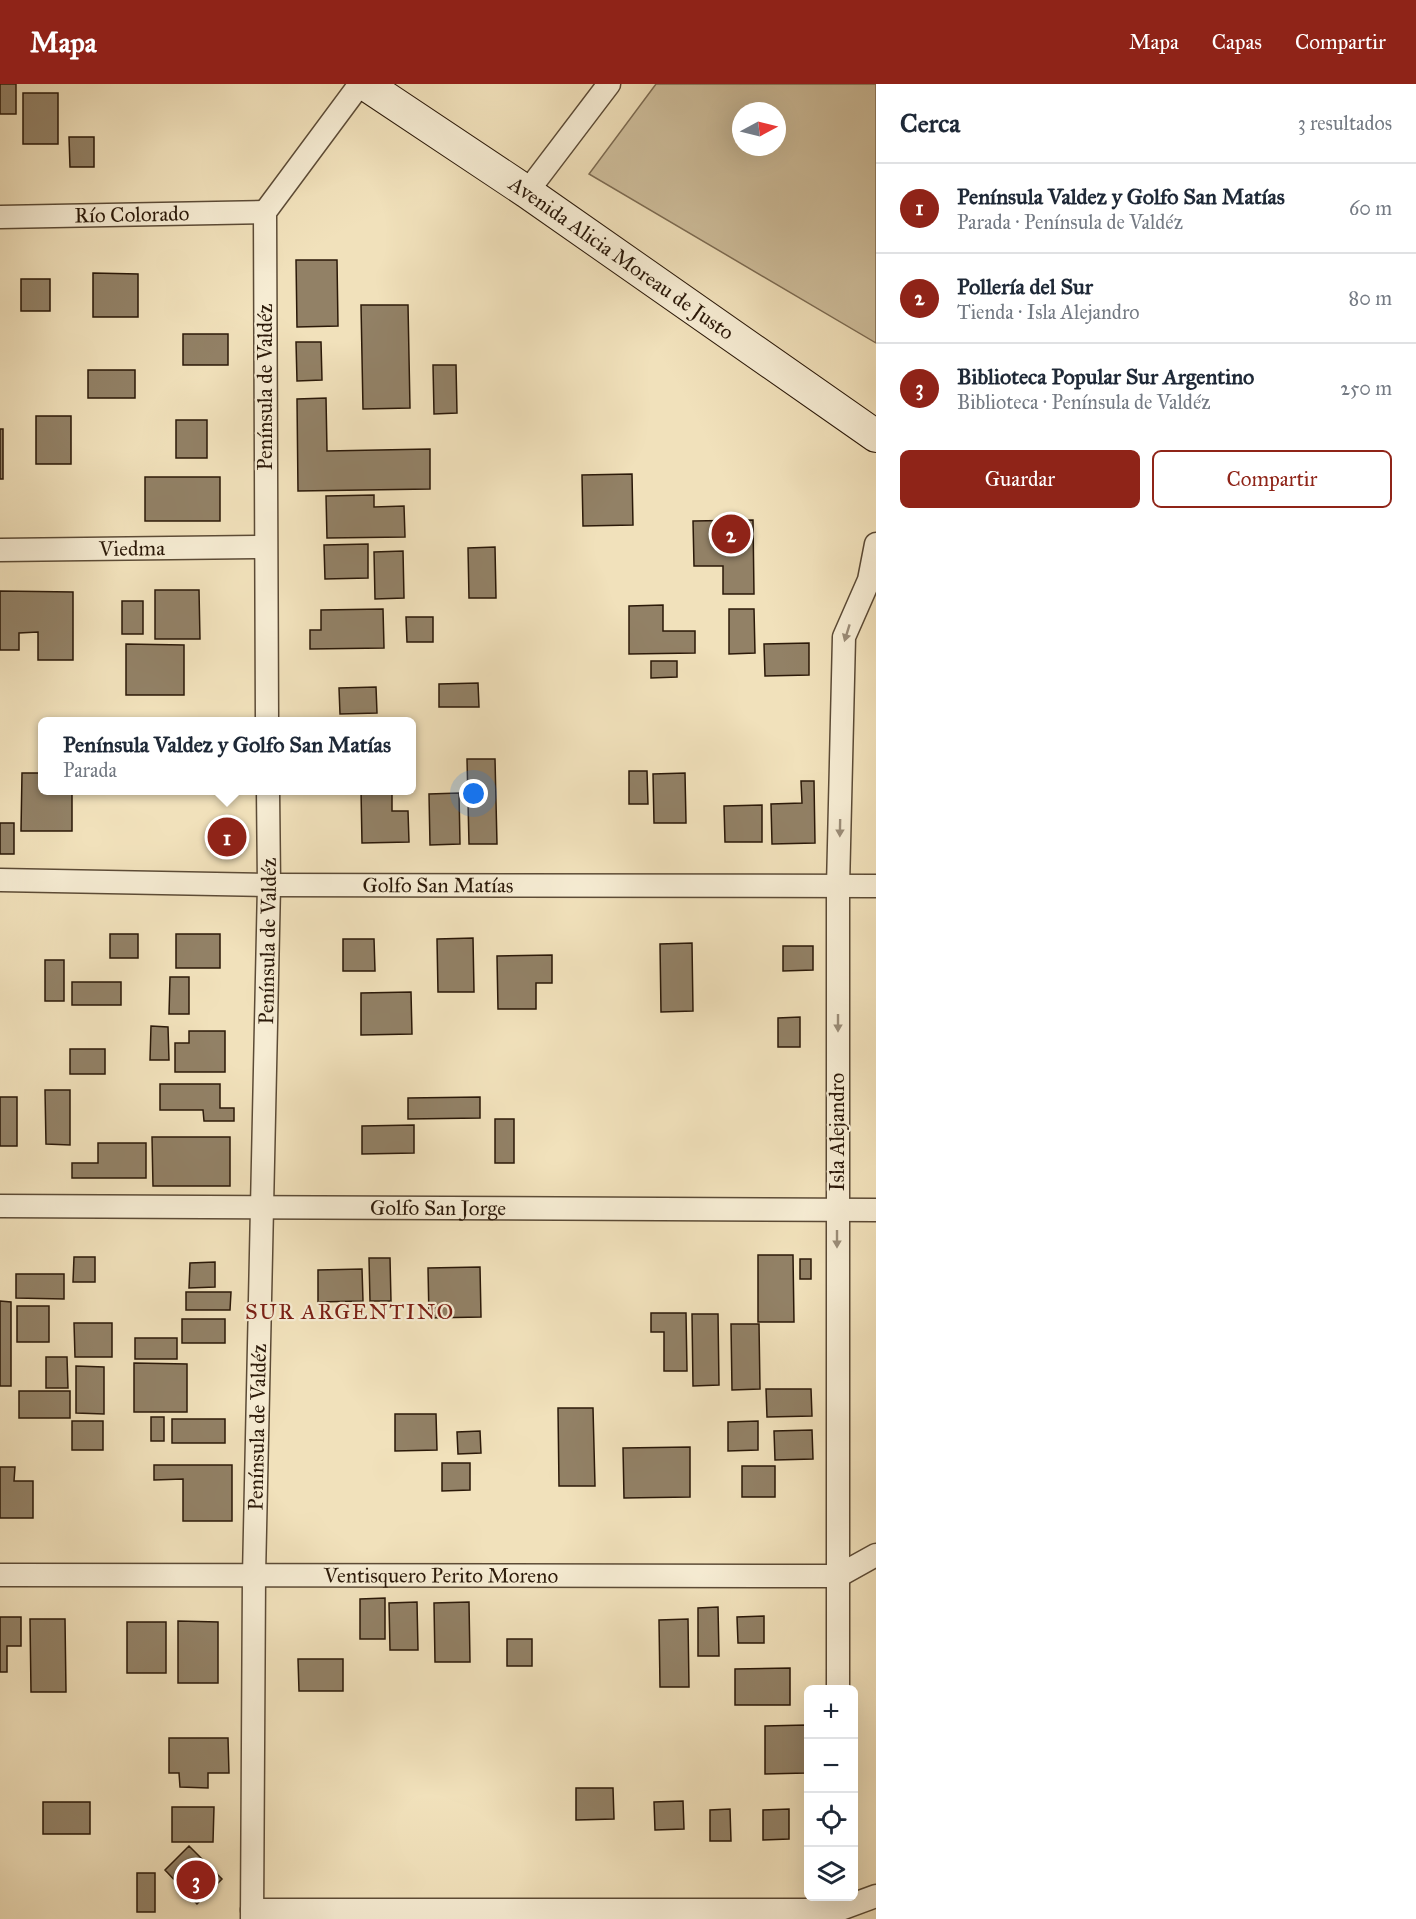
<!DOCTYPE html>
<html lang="es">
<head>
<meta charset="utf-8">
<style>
  body { margin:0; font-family:"IM FELL Great Primer",serif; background:#f2f2f3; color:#1f2937 }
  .controls { position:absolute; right:18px; bottom:18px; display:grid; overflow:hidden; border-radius:9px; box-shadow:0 6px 24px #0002 }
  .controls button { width:54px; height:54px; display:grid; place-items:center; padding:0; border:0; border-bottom:2px solid #e0e1e3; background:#fff; color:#1f2937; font:30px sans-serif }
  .compass { position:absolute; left:732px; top:18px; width:54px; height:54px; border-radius:50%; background:#fff; box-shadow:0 6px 24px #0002; rotate:83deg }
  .you { position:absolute; left:474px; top:710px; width:21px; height:21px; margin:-15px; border:4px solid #fff; border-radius:50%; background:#1a73e8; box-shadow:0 0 0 9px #1a73e833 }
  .badge { display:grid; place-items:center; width:39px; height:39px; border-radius:50%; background:#8f2418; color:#fff; font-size:20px; font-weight:700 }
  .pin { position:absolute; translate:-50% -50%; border:3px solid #fff; box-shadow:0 2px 6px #0006 }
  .popup { position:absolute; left:38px; top:633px; width:378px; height:78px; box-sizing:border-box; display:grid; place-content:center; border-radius:9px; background:#fff; filter:drop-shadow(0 2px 4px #0005); font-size:20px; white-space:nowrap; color:#747a83 }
  .popup b { font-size:22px; color:#1f2937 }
  .popup::after { content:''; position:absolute; left:50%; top:100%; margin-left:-12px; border:12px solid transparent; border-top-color:#fff }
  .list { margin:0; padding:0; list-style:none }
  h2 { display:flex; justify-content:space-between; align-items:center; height:78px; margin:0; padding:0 24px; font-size:26px }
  h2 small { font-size:20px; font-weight:400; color:#747a83 }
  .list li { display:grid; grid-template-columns:39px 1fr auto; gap:18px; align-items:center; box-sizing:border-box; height:90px; padding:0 24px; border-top:2px solid #e0e1e3 }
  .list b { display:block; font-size:22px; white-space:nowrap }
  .list p { margin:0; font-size:20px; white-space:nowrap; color:#747a83 }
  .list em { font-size:20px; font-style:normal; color:#747a83 }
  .actions { display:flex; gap:12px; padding:18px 24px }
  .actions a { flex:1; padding:14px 0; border:2px solid #8f2418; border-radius:9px; text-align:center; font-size:21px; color:#8f2418 }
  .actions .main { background:#8f2418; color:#fff }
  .icon { flex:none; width:33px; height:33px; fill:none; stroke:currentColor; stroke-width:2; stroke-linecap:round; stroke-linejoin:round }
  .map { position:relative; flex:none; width:876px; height:1835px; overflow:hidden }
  header { display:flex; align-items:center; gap:36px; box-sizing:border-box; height:84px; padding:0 30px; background:#8f2418; color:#fff }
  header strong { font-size:28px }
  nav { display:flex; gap:33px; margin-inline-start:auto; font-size:21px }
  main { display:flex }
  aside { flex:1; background:#fff }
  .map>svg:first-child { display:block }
  .green { fill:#cfbf9d; stroke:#7d6c53; stroke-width:1.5; fill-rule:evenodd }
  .building { fill:#928166; stroke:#2b1909; stroke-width:1.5 }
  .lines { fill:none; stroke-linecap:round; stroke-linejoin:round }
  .street-casing { stroke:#5c4b36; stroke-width:25 }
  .secondary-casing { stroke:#2b1909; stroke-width:34 }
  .street { stroke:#f6ecd3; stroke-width:22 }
  .secondary { stroke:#f6ecd3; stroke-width:32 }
  .oneway { fill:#9b8d78 }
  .labels { text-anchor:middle; stroke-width:4.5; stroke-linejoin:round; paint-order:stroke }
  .street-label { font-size:21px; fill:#2b1909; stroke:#f6ecd3 }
  .neighbourhood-label { font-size:22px; letter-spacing:1.5px; fill:#7a1f14; stroke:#f6ecd3 }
</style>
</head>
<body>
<header>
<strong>Mapa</strong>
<nav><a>Mapa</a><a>Capas</a><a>Compartir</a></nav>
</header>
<main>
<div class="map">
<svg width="876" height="1835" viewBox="0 0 876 1835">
  <rect width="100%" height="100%" fill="#f1e1bb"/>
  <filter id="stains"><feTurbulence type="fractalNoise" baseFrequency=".00333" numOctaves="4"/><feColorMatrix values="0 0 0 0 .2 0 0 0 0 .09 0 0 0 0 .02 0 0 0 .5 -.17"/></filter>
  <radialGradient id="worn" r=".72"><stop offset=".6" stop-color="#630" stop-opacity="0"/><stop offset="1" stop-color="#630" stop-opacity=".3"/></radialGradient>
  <path class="green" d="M656,0H876V259L589,90ZM741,27H777V63H741Z"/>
  <path class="building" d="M0,0H16V30H0Z
    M23,9H58V60H23Z
    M69,53H94V83H70Z
    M296,176H337L338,242L297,243Z
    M93,189L138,190V233H93Z
    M21,195H50V227H21Z
    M361,221H408L410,324L363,325Z
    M183,250H228V281H183Z
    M296,258H321L322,296L297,297Z
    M433,281H456L457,329L434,330Z
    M88,286H135V314H88Z
    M326,314L327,367L430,365V405L298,407L297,315Z
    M36,332H71V380H36Z
    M176,336H207V374H176Z
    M0,345H3V395H0Z
    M632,390L633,441L583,442L582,391Z
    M145,393H220V437H145Z
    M374,411V423L404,422L405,453L327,454L326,412Z
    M753,436L754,510H723V482H694L693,437Z
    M368,460V494L325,495L324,461Z
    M495,463L496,514H469L468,464Z
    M403,467L404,514L375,515L374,468Z
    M155,506H199L200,555H155Z
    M0,507L73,508V576H38V548L19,549V566H0Z
    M122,517H143V550H122Z
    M663,521V547H695V569L629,570V522Z
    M383,525L384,564L310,565V546H321V526Z
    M729,525H754L755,569L729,570Z
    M406,533H433V558H407Z
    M809,559V591L765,592L764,560Z
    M126,560L184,561V611H126Z
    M651,577H677V593L651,594Z
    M478,599L479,623H439V600Z
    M376,603L377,629L340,630L339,604Z
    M467,675H495L497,760H469Z
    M629,687H647L648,720H629Z
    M22,689H43V706H72V747H21Z
    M685,689L686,739H654L653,690Z
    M801,697H814L815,759L772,760L771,720L802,719Z
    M361,706H392V727H408L409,758L362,759Z
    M459,709L460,760L430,761L429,710Z
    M762,721V758H725L724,722Z
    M0,739H14V770H0Z
    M110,850H138V874H110Z
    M176,850H220V884H176Z
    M473,854L474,908H438L437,855Z
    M343,855H374L375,887H343Z
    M692,859L693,927L661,928L660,860Z
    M783,862H813V886L783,887Z
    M552,871V899H536V925H498L497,872Z
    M45,876H64V917H45Z
    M170,893H189V930H169Z
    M72,898H121V921H72Z
    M411,908L412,950L361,951V909Z
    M800,933V963H778V934Z
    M151,942L168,943L169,976H150Z
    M189,947H225V988H175V959H189Z
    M70,965H105V990H70Z
    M160,1000H220V1024H234V1037H204L203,1026H160Z
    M45,1006H70V1061L46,1060Z
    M0,1013H17V1062H0Z
    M480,1013V1034L408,1035V1014Z
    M495,1035H514V1079H495Z
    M414,1041V1069L362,1070V1042Z
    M152,1053H230V1102H153Z
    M98,1059H146V1094H72V1079H98Z
    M758,1171H793L794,1238H758Z
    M74,1173H95V1198H73Z
    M369,1174H390L391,1217H370Z
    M800,1175H811V1195H800Z
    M215,1178V1203L189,1204L190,1179Z
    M480,1183L481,1233L429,1234L428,1184Z
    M362,1185L363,1217L318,1218V1186Z
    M16,1190H64V1215L16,1214Z
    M186,1208H231L230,1226H186Z
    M0,1217L11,1218V1302H0Z
    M17,1222H49V1258H17Z
    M651,1229H686L687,1287H664V1248H651Z
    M692,1230H718L719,1301L693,1302Z
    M182,1235H225V1259H182Z
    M74,1239H112V1273H75Z
    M731,1240H759L760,1305L732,1306Z
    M135,1254H177V1275H135Z
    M46,1273H67L68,1304H46Z
    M134,1279L187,1280V1328H134Z
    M76,1282L104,1283V1330L76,1329Z
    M766,1305H811L812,1332L767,1333Z
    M19,1307H70V1334H19Z
    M558,1324H593L595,1402H559Z
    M395,1330H436L437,1366L395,1367Z
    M151,1333H164V1357H151Z
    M172,1335H225V1359H172Z
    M72,1337H103V1366H72Z
    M758,1337V1366L728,1367V1338Z
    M812,1346L813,1375L775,1376L774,1347Z
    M480,1347L481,1369L458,1370L457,1348Z
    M690,1363V1413L624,1414L623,1364Z
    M442,1379H470V1406L442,1407Z
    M154,1381H232V1437H183V1395L154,1396Z
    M742,1382H775V1413H742Z
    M0,1383H15L14,1397H33V1434H0Z
    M385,1514V1555H360V1515Z
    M417,1518L418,1566H390L389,1519Z
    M469,1518L470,1578H435L434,1519Z
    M718,1523L719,1572H698V1524Z
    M764,1532V1559H738L737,1533Z
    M0,1533H21V1562H7V1588H0Z
    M30,1535H65L66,1608H31Z
    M688,1535L689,1603H660L659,1536Z
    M178,1537L218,1538V1599H178Z
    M127,1538H166V1589H127Z
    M507,1555H532V1582H507Z
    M298,1575H343V1607H299Z
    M790,1584V1621H735V1585Z
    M806,1641V1689L765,1690V1642Z
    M169,1654H228L229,1689H208V1704L180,1703L179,1689H169Z
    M576,1704H613L614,1735L576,1736Z
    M683,1717L684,1745L655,1746L654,1718Z
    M43,1718H90V1750H43Z
    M172,1723H214L213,1758H172Z
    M730,1725L731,1757H710V1726Z
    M789,1725V1755L763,1756V1726Z
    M189,1762L222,1795L197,1820L165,1786Z
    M137,1789H155V1828H137Z"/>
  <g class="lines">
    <g class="street-casing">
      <g id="street">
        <path d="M527,108L609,0"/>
        <path id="s1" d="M0,133L265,128"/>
        <path id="s2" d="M0,466L265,463"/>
        <path d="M267,638L265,128L360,0"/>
        <path id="s3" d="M0,796L269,801L876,802"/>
        <path id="s4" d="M0,1122L876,1126"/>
        <path id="s5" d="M0,1491L838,1492L876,1471"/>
        <path d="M838,1606V803L844,553L869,496L876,460"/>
        <path d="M252,1826H838L876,1812"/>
        <path id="s6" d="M252,1835L254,1492L269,801L268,706"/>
      </g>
    </g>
    <g class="secondary-casing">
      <g id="secondary">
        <path id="s7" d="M365,0L527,108L876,352"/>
      </g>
    </g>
    <use href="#street" class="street"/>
    <use href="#secondary" class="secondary"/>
  </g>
  <defs><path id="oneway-solid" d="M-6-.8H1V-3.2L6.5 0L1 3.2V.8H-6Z" transform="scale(1.5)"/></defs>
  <g class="oneway">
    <use href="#oneway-solid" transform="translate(847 549) rotate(107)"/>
    <use href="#oneway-solid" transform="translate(840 744) rotate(91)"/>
    <use href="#oneway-solid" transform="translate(838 939) rotate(90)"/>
    <use href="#oneway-solid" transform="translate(837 1155) rotate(90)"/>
  </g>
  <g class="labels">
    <g class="street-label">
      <text dy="7" stroke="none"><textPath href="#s1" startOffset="132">Río Colorado</textPath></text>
      <text dy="7" stroke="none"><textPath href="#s7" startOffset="310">Avenida Alicia Moreau de Justo</textPath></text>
      <text transform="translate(265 303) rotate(-90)" y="7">Península de Valdéz</text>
      <text dy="7" stroke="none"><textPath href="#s2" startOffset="132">Viedma</textPath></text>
      <text dy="7" stroke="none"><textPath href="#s3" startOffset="438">Golfo San Matías</textPath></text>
      <text dy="7" stroke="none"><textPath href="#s6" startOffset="978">Península de Valdéz</textPath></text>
      <text transform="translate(837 1048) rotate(-90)" y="7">Isla Alejandro</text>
      <text dy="7" stroke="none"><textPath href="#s4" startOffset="438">Golfo San Jorge</textPath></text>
      <text dy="7" stroke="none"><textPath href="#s6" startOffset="492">Península de Valdéz</textPath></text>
      <text dy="7" stroke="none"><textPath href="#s5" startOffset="441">Ventisquero Perito Moreno</textPath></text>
    </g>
    <g class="neighbourhood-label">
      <text x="350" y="1235">SUR ARGENTINO</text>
    </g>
  </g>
  <rect width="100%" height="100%" filter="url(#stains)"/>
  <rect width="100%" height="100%" fill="url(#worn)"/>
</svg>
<div class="controls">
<button>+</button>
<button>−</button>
<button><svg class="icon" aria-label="locate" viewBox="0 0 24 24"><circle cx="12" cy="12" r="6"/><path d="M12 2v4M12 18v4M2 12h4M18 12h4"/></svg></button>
<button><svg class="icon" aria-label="layers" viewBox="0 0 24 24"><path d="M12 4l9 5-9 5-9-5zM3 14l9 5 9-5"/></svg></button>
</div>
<svg class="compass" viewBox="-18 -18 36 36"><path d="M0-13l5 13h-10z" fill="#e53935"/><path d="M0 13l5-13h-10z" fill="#747a83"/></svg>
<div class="you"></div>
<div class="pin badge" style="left:227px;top:753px">1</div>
<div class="popup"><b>Península Valdez y Golfo San Matías</b>Parada</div>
<div class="pin badge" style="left:731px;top:450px">2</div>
<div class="pin badge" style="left:196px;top:1796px">3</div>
</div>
<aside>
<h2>Cerca<small>3 resultados</small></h2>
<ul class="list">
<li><span class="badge">1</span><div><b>Península Valdez y Golfo San Matías</b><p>Parada · Península de Valdéz</p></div><em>60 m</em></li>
<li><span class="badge">2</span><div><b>Pollería del Sur</b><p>Tienda · Isla Alejandro</p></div><em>80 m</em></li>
<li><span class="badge">3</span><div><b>Biblioteca Popular Sur Argentino</b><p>Biblioteca · Península de Valdéz</p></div><em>250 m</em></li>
</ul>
<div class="actions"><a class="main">Guardar</a><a>Compartir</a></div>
</aside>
</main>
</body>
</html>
